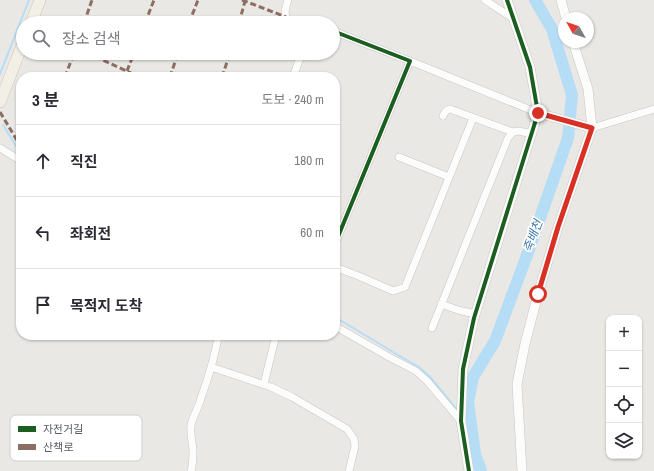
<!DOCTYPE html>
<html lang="ko">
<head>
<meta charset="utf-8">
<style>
  body { margin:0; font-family:"Archivo Narrow","Noto Sans KR",sans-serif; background:#f2f2f3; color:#2b2b33 }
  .controls { position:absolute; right:12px; bottom:12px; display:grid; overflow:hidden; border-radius:8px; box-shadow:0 1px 3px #0004 }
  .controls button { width:36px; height:36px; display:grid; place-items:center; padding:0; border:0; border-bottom:1px solid #e1e1e2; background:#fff; color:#2b2b33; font:20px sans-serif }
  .compass { position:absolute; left:558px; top:12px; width:36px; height:36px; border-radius:50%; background:#fff; box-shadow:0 1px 3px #0004; rotate:310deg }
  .stop { position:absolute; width:12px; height:12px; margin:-9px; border:3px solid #d93025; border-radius:50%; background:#fff }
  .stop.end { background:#d93025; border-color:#fff; box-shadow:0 1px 4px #0008 }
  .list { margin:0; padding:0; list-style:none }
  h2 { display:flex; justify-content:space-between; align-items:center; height:52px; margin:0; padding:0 16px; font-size:17px }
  h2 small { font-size:13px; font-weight:400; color:#7c7c81 }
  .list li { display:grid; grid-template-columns:26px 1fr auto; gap:12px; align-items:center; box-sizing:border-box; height:72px; padding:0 16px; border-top:1px solid #e1e1e2 }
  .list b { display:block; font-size:15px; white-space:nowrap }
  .list em { font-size:13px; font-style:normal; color:#7c7c81 }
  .icon { flex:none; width:22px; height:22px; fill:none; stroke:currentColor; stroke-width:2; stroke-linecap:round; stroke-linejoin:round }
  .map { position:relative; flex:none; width:654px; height:471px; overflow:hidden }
  .search { position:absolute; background:#fff; box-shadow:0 1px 3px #0004; left:16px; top:16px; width:324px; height:44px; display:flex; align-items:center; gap:10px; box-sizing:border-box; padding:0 14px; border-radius:22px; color:#7c7c81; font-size:15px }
  .panel { position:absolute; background:#fff; box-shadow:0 1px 3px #0004; left:16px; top:72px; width:324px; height:268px; border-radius:16px }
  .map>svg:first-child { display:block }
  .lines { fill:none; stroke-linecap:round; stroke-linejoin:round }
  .stream { stroke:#b6ddf6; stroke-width:2 }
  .river { stroke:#b6ddf6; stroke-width:12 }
  .minor-casing { stroke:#c6c6c6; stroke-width:8 }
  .tertiary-casing { stroke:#c6c6c6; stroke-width:10 }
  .primary-casing { stroke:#d1c7b1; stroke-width:12 }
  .minor { stroke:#fcfcfb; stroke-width:7 }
  .tertiary { stroke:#fcfcfb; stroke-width:9 }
  .primary { stroke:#f2efe6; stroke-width:11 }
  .quiet { stroke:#8d6e63; stroke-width:3; stroke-dasharray:6 3; stroke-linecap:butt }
  .cycleway-casing { stroke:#fff; stroke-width:6 }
  .cycleway { stroke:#1b5e20; stroke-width:4 }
  .route { stroke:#d93025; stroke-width:5 }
  .labels { text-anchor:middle; stroke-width:3.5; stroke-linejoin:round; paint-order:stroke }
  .water-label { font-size:12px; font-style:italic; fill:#3f79ae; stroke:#fff }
  .key { fill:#fff; stroke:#cdced0; stroke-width:1 }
  .key-label { font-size:11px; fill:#595d61 }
</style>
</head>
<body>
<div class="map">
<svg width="654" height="471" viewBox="0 0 654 471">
  <rect width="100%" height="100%" fill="#e9e8e4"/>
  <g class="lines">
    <path class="stream" d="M0,74L29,0
      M3,125L21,154
      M335,317L398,355L419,367L430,377L458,411
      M464,419L471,428"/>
    <path class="river" d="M481,471L475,454L468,402L473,377L495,341L526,258L568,138L572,95L552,29L535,0"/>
    <g class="minor-casing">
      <path id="minor" d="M288,0C285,10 283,13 289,23
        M485,0L514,19
        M333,31L410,61L335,244
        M410,61L538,113
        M293,77L300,58L305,53
        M443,116C445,112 446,110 450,109L513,132L519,131L532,134
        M592,128L654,109
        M0,148L21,161
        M399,157L449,177
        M335,267L361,277L393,291L405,287L473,118
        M441,304L458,310L475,314
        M335,326L389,357L416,371L427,381L461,421
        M432,328L508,138L513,132
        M211,367L271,387L292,397L347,429L354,439L355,446L349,471
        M264,384L276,335
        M191,471C193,464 193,457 193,449C192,441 190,433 191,425C193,416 199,407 201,398C208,379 214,359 218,338L213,335"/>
    </g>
    <g class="tertiary-casing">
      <path id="tertiary" d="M561,0L566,18
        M538,113L592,128
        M469,471L461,421L463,369L474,318L538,113L530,67L507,0
        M522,471L517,384L525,344L538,294L558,227L592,128L588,89L573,42"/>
    </g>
    <g class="primary-casing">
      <path id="primary" d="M31,23L40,0
        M0,102L23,43"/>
    </g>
    <use href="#minor" class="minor"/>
    <use href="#tertiary" class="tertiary"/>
    <use href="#primary" class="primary"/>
    <path class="quiet" d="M242,0L286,17
      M84,23L92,0
      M145,23L154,0
      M189,23L198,0
      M239,23L245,1
      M87,53L140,77
      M127,71L134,53
      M65,77L74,53
      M170,77L178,53
      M222,77L230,53
      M0,112L21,147"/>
    <g class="cycleway-casing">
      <path id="cycleway" d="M333,31L410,61L335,244
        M469,471L461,421L463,369L474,318L538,113L530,67L507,0"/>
    </g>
    <use href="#cycleway" class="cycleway"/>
  </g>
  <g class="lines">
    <path class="route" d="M538,294L558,227L592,128L538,113"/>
  </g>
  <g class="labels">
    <g class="water-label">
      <text transform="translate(533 236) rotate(-70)" y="4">죽배천</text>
    </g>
  </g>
  <rect x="10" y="415" width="132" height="46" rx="6" class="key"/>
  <rect x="18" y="426" width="18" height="6" fill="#1b5e20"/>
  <rect x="18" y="444" width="18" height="6" fill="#8d6e63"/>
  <g class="key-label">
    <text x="43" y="433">자전거길</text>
    <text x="43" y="451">산책로</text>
  </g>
</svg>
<div class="controls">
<button>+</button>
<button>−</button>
<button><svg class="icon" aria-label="locate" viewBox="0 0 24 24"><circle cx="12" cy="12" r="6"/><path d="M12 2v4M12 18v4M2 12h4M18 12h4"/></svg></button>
<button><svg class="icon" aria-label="layers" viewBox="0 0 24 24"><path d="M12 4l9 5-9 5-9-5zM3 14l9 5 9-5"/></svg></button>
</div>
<svg class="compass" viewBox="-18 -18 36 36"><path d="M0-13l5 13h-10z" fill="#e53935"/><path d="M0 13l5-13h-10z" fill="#7c7c81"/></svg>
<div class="stop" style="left:538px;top:294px"></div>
<div class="stop end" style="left:538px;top:113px"></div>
<div class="search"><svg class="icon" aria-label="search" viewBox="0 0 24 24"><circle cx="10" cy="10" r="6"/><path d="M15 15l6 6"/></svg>장소 검색</div>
<section class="panel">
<h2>3 분<small>도보 · 240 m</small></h2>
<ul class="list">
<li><svg class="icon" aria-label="ahead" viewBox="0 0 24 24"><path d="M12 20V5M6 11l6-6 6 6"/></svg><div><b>직진</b></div><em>180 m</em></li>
<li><svg class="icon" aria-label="left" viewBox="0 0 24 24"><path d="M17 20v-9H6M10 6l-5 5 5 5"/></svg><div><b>좌회전</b></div><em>60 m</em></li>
<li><svg class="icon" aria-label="arrive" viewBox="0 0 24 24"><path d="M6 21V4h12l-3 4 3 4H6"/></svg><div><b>목적지 도착</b></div></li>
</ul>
</section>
</div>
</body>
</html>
